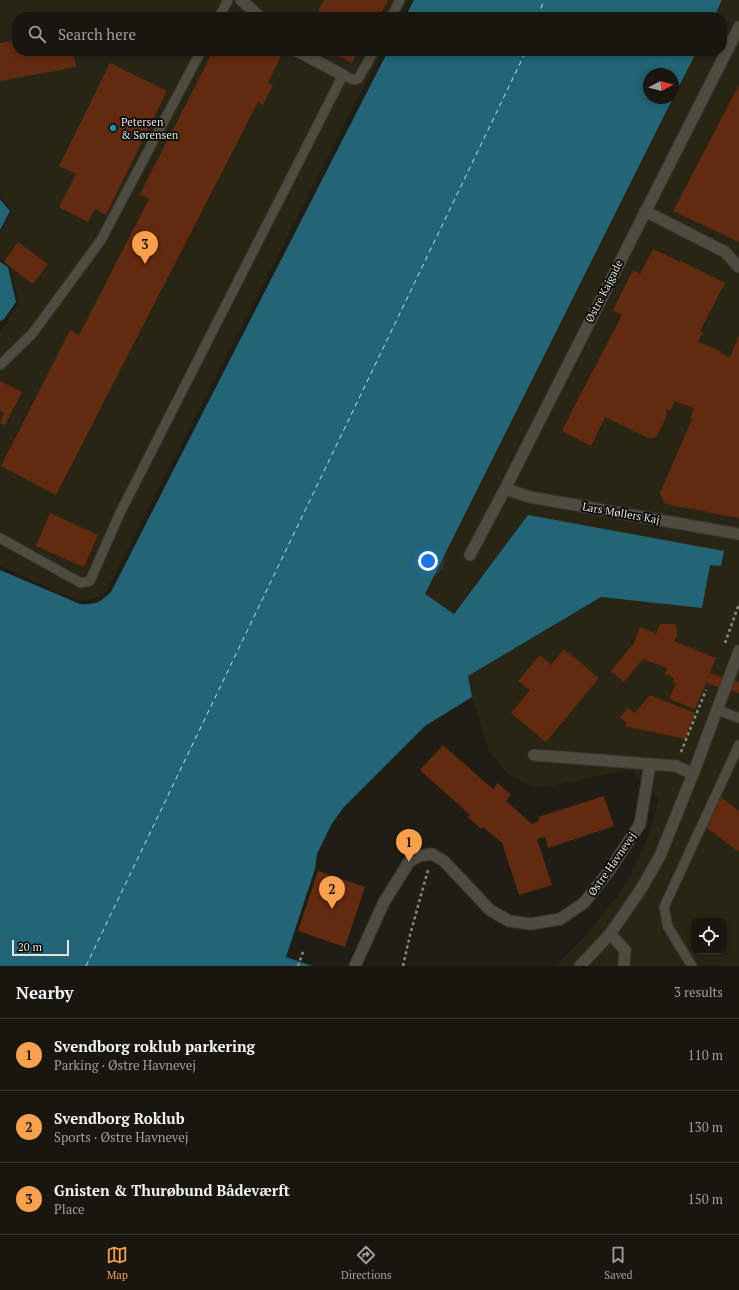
<!DOCTYPE html>
<html lang="en">
<head>
<meta charset="utf-8">
<style>
  body { margin:0; font-family:"PT Serif",serif; background:#211f18; color:#f1f3f6 }
  .controls { position:absolute; right:12px; bottom:12px; display:grid; overflow:hidden; border-radius:8px; box-shadow:0 2px 6px #0003 }
  .controls button { width:36px; height:36px; display:grid; place-items:center; padding:0; border:0; border-bottom:1px solid #36352f; background:#18160f; color:#f1f3f6; font:20px sans-serif }
  .compass { position:absolute; left:643px; top:68px; width:36px; height:36px; border-radius:50%; background:#18160f; box-shadow:0 2px 6px #0003; rotate:83deg }
  .scale { position:absolute; left:12px; bottom:10px; width:57px; box-sizing:border-box; padding-left:4px; border:2px solid #e4e3dc; border-top:0; font-size:11px; line-height:14px; white-space:nowrap; color:#e4e3dc; -webkit-text-stroke:3px #080805; paint-order:stroke }
  .you { position:absolute; left:428px; top:561px; width:14px; height:14px; margin:-10px; border:3px solid #fff; border-radius:50%; background:#1a73e8; box-shadow:0 0 0 6px #1a73e833 }
  .badge { display:grid; place-items:center; width:26px; height:26px; border-radius:50%; background:#f8a04b; color:#111; font-size:13px; font-weight:700 }
  .pin { position:absolute; translate:-50% -33px; filter:drop-shadow(0 1px 2px #0008) }
  .pin::after { content:''; position:absolute; top:21px; width:14px; height:12px; background:inherit; clip-path:polygon(0 0,100% 0,50% 100%) }
  .list { margin:0; padding:0; list-style:none }
  h2 { display:flex; justify-content:space-between; align-items:center; height:52px; margin:0; padding:0 16px; font-size:17px }
  h2 small { font-size:13px; font-weight:400; color:#9f9f9e }
  .list li { display:grid; grid-template-columns:26px 1fr auto; gap:12px; align-items:center; box-sizing:border-box; height:72px; padding:0 16px; border-top:1px solid #36352f }
  .list b { display:block; font-size:15px; white-space:nowrap }
  .list p { margin:0; font-size:13px; white-space:nowrap; color:#9f9f9e }
  .list em { font-size:13px; font-style:normal; color:#9f9f9e }
  .icon { flex:none; width:22px; height:22px; fill:none; stroke:currentColor; stroke-width:2; stroke-linecap:round; stroke-linejoin:round }
  .map { position:relative; flex:none; width:739px; height:966px; overflow:hidden }
  .search { position:absolute; background:#18160f; box-shadow:0 2px 6px #0003; left:12px; right:12px; top:12px; height:44px; display:flex; align-items:center; gap:10px; box-sizing:border-box; padding:0 14px; border-radius:16px; color:#9f9f9e; font-size:15px }
  .sheet { height:268px; background:#18160f }
  nav { display:flex; justify-content:space-around; align-items:center; box-sizing:border-box; height:56px; border-top:1px solid #36352f; background:#18160f; font-size:11px; color:#9f9f9e }
  nav a { display:grid; justify-items:center; gap:2px }
  nav .on { color:#f8a04b }
  .map>svg:first-child { display:block }
  .built { fill:#282515; fill-rule:evenodd }
  .water { fill:#216577 }
  .lines { fill:none; stroke-linecap:round; stroke-linejoin:round }
  .ferry { stroke:#a7e9fe; stroke-width:1; stroke-dasharray:5 4; stroke-linecap:butt }
  .building { fill:#622a0f }
  .service-casing { stroke:#393832; stroke-width:11 }
  .minor-casing { stroke:#393832; stroke-width:13 }
  .tertiary-casing { stroke:#393832; stroke-width:13 }
  .path { stroke:#8a8880; stroke-width:2.5; stroke-dasharray:3 3; stroke-linecap:butt }
  .service { stroke:#4e4b40; stroke-width:9 }
  .minor { stroke:#4e4b40; stroke-width:11 }
  .tertiary { stroke:#4e4b40; stroke-width:11 }
  .culture-dot { fill:#0f9aa8; stroke:#080805; stroke-width:1.5 }
  .labels { text-anchor:middle; stroke-width:3.5; stroke-linejoin:round; paint-order:stroke }
  .poi-label { font-size:11px; fill:#e4e3dc; stroke:#080805; text-anchor:start }
  .street-label { font-size:11px; fill:#e4e3dc; stroke:#080805 }
</style>
</head>
<body>
<div class="map">
<svg width="739" height="966" viewBox="0 0 739 966">
  <rect width="100%" height="100%" fill="#201d14"/>
  <path class="built" d="M0,0H408L399,17H17V51H382L105,594L93,599L78,601L0,566V332L19,304L12,273L8,264L0,259V233L12,211L0,196Z
    M722,0H739V966H555L586,935L627,883L648,837L659,799L630,769L553,786L532,787L509,775L489,752L472,697L468,676L601,597L702,608L528,515L453,614L425,594L697,51H722V17H714ZM694,921H724V951H694Z"/>
  <path class="water" d="M414,0H722L714,17H405Z
    M388,51H697L673,98V74H649V98H673L425,594L454,614L528,515L724,551L721,566L710,565L702,608L601,597L468,676L472,697L425,726L343,808L331,825L317,854L315,869L286,957L312,966H0V570L80,604C96,605 100,602 111,592Z
    M0,199L10,211L0,230Z
    M0,262L8,267L16,302L4,319L0,321Z"/>
  <g class="lines">
    <path class="ferry" d="M538,17L544,0
      M86,966L526,51"/>
  </g>
  <path class="building" d="M324,0H388L379,17H315Z
    M17,40V51H73L76,67L0,81V43Z
    M213,51H272L281,56L268,83L273,85L263,105L258,102L56,495L1,466L70,330L79,335L149,199L140,194Z
    M329,51H358L352,63Z
    M110,63L167,91L106,215L95,209L88,222L59,207L76,174L59,166Z
    M739,85V242L673,211Z
    M18,242L48,264L33,284L4,262Z
    M653,249L680,262L681,261L725,283L700,331L703,332L698,342L721,351L720,353L730,357L739,335V518L665,504L660,493L692,419H690L694,408L675,401L670,411L666,409L667,415L657,436L652,438H648L605,417L591,446L562,431L576,403L622,315L613,310L633,270L640,274Z
    M0,381L22,392L5,425L0,423L4,413L0,411Z
    M50,513L98,535L84,567L36,546Z
    M660,624H676L677,635L674,641L716,658L710,673L739,682V693L706,683L695,709L669,699L676,683L673,682L674,678L665,674L667,668L643,659L624,682L611,671L634,643L640,627L656,634Z
    M564,649L599,678L546,742L511,713L530,690L518,681L540,655L551,665Z
    M650,695L695,713L685,739L625,726L627,723L620,717L628,708L635,713Z
    M443,745L493,789L498,783L511,795L506,801L532,824L539,821L538,817L604,796L614,826L548,848L545,837L537,839L552,885L519,895L502,843L483,827L481,829L468,817L470,815L420,770Z
    M721,797L739,811V852L707,828Z
    M318,871L365,887L345,947L298,931Z"/>
  <g class="lines">
    <g class="service-casing">
      <path id="service" d="M219,17L228,0
        M391,17L400,0
        M0,365L32,334L101,240L201,51
        M0,538L81,583L90,581L119,515L343,75L354,80L358,79L374,51
        M718,710L739,718
        M692,966L668,927L664,907L739,745"/>
    </g>
    <g class="minor-casing">
      <path id="minor" d="M241,0L260,17
        M297,51L343,75
        M645,211L725,252L739,267
        M505,489L530,497L739,534
        M470,555L505,489L739,27
        M534,755L676,766L693,774
        M610,934L625,950L624,966
        M355,966L384,902L409,862L419,856L432,854L444,861L490,910L509,921L531,924L560,919L584,903L609,871L640,824L650,764"/>
    </g>
    <g class="tertiary-casing">
      <path id="tertiary" d="M580,966L610,934L641,889L660,856L693,774L739,651"/>
    </g>
    <path class="path" d="M725,643L739,604
      M681,752L706,690
      M298,966L303,952
      M403,966L410,935L428,870"/>
    <use href="#service" class="service"/>
    <use href="#minor" class="minor"/>
    <use href="#tertiary" class="tertiary"/>
  </g>
  <circle class="culture-dot" cx="113" cy="128" r="4"/>
  <g class="labels">
    <g class="poi-label">
      <text x="121" y="126">Petersen<tspan x="121" dy="13">&amp; Sørensen</tspan></text>
    </g>
    <g class="street-label">
      <text transform="translate(604 291) rotate(-63)" y="4">Østre Kajgade</text>
      <text transform="translate(621 513) rotate(10)" y="4">Lars Møllers Kaj</text>
      <text transform="translate(612 864) rotate(-55)" y="4">Østre Havnevej</text>
    </g>
  </g>
</svg>
<div class="controls">
<button><svg class="icon" aria-label="locate" viewBox="0 0 24 24"><circle cx="12" cy="12" r="6"/><path d="M12 2v4M12 18v4M2 12h4M18 12h4"/></svg></button>
</div>
<svg class="compass" viewBox="-18 -18 36 36"><path d="M0-13l5 13h-10z" fill="#e53935"/><path d="M0 13l5-13h-10z" fill="#9f9f9e"/></svg>
<div class="scale">20 m</div>
<div class="you"></div>
<div class="pin badge" style="left:409px;top:862px">1</div>
<div class="pin badge" style="left:332px;top:909px">2</div>
<div class="pin badge" style="left:145px;top:264px">3</div>
<div class="search"><svg class="icon" aria-label="search" viewBox="0 0 24 24"><circle cx="10" cy="10" r="6"/><path d="M15 15l6 6"/></svg>Search here</div>
</div>
<section class="sheet">
<h2>Nearby<small>3 results</small></h2>
<ul class="list">
<li><span class="badge">1</span><div><b>Svendborg roklub parkering</b><p>Parking · Østre Havnevej</p></div><em>110 m</em></li>
<li><span class="badge">2</span><div><b>Svendborg Roklub</b><p>Sports · Østre Havnevej</p></div><em>130 m</em></li>
<li><span class="badge">3</span><div><b>Gnisten &amp; Thurøbund Bådeværft</b><p>Place</p></div><em>150 m</em></li>
</ul>
</section>
<nav>
<a class="on"><svg class="icon" aria-label="map" viewBox="0 0 24 24"><path d="M3 6l6-2 6 2 6-2v14l-6 2-6-2-6 2zM9 4v14M15 6v14"/></svg>Map</a>
<a><svg class="icon" aria-label="directions" viewBox="0 0 24 24"><path d="M12 3l9 9-9 9-9-9zM9 14v-3h6M13 9l2 2-2 2"/></svg>Directions</a>
<a><svg class="icon" aria-label="saved" viewBox="0 0 24 24"><path d="M7 4h10v16l-5-4-5 4z"/></svg>Saved</a>
</nav>
</body>
</html>
